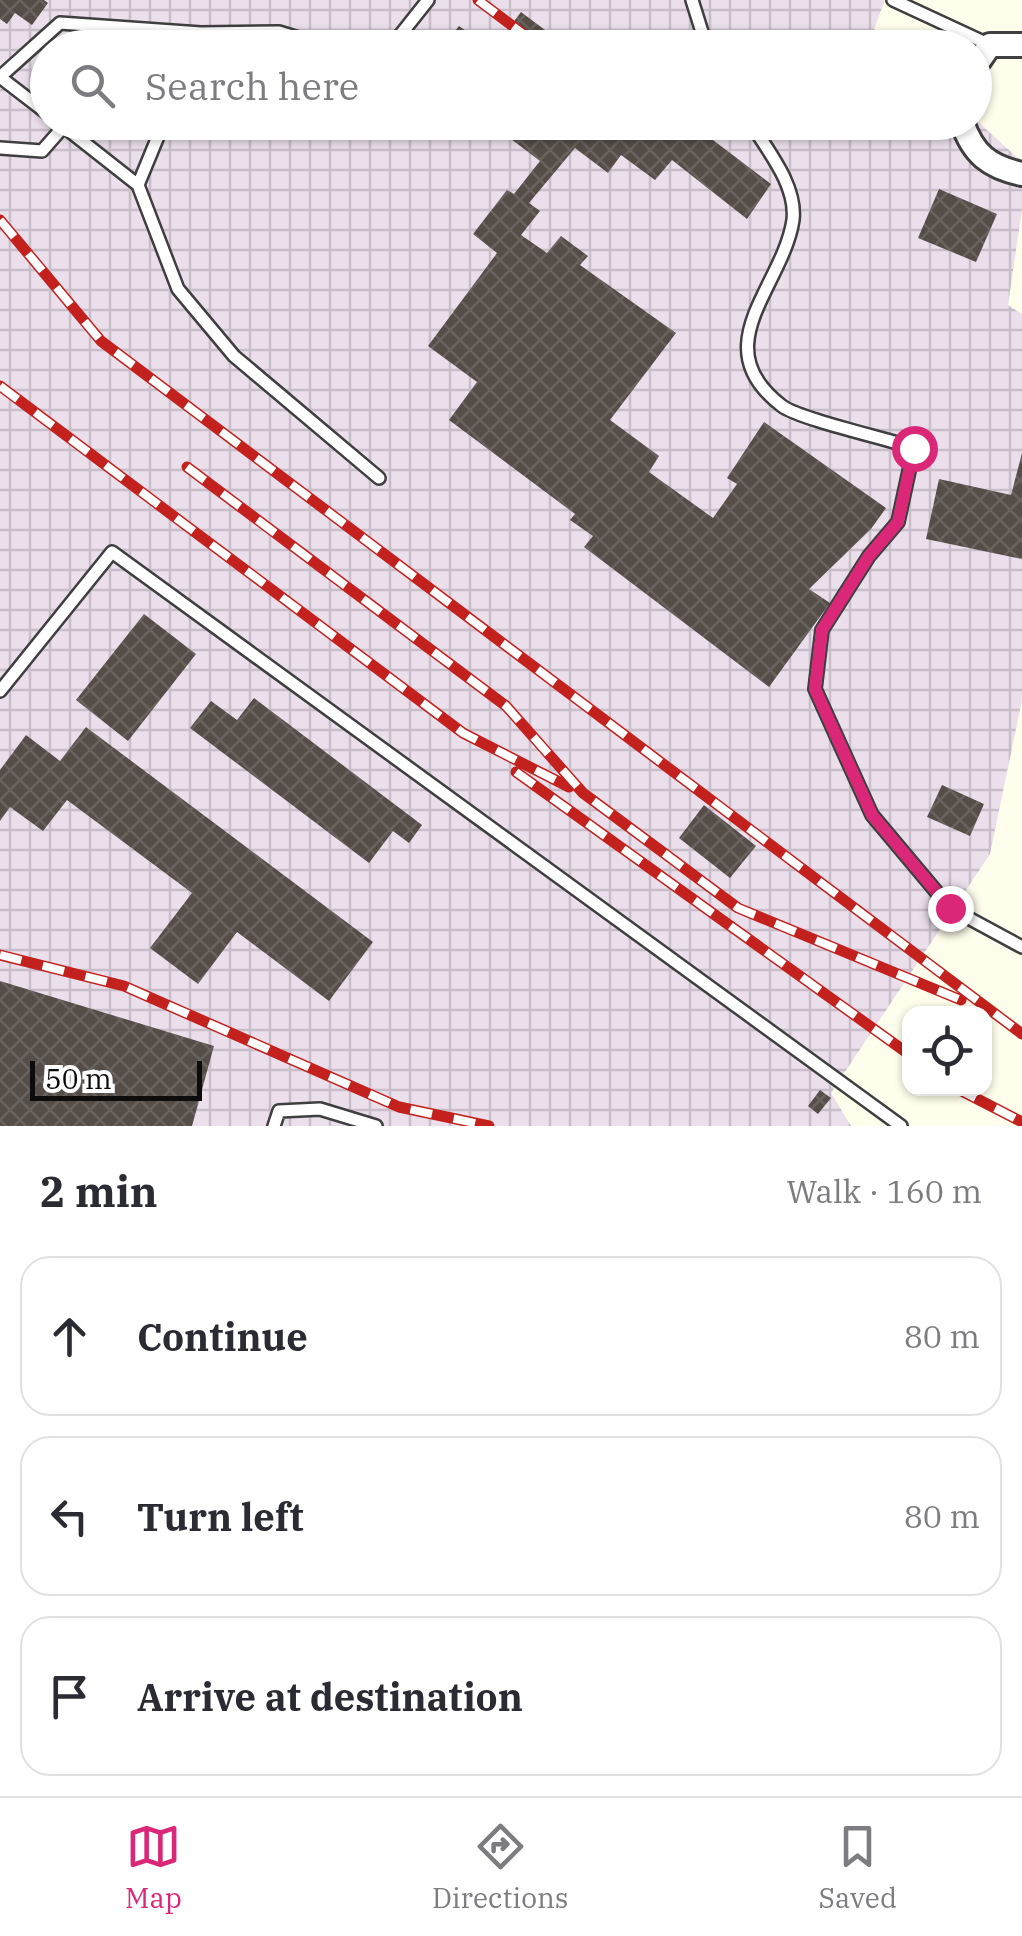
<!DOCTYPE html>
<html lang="en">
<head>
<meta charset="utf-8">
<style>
  body { margin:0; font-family:"IBM Plex Serif",serif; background:#f7f7f7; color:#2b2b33 }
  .controls { position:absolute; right:30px; bottom:30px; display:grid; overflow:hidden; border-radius:20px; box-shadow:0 2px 8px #0004 }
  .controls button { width:90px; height:90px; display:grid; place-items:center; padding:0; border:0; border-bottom:2px solid #e1e1e2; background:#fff; color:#2b2b33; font:50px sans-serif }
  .scale { position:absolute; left:30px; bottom:25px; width:172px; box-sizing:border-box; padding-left:10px; border:5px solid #0c0c0c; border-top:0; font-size:28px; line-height:35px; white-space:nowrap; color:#0c0c0c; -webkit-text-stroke:8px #fff; paint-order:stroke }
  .stop { position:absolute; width:30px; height:30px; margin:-22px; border:8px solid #db2777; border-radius:50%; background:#fff }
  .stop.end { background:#db2777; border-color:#fff; box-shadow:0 2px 10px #0008 }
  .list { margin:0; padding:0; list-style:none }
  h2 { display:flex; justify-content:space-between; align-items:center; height:130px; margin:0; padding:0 40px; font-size:42px }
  h2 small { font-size:32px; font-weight:400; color:#7c7c81 }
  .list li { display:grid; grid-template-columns:65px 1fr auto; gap:30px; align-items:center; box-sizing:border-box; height:160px; margin:0 20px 20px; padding:0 20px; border:2px solid #e1e1e2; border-radius:30px }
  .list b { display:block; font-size:38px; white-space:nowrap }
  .list em { font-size:32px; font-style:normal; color:#7c7c81 }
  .icon { flex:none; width:55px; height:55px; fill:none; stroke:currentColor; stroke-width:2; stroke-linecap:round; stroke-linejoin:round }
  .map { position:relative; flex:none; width:1022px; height:1126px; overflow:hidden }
  .search { position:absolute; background:#fff; box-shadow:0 2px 8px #0004; left:30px; right:30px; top:30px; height:110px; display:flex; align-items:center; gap:25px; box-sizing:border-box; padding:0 35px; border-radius:55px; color:#7c7c81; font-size:38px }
  .sheet { height:670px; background:#fff }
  nav { display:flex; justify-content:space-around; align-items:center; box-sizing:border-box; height:140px; border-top:2px solid #e1e1e2; background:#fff; font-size:28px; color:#7c7c81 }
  nav a { display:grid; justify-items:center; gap:5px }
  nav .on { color:#db2777 }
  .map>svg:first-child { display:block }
  .industrial { fill:url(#industrial-grid) }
  .building { fill:url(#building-cross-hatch) }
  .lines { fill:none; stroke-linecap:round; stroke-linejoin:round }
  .service-casing { stroke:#3f3f3f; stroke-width:16 }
  .minor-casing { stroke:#3f3f3f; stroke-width:28 }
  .service { stroke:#fff; stroke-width:11 }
  .minor { stroke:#fff; stroke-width:22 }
  .rail-casing { stroke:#c3211d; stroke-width:11 }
  .rail { stroke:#fff; stroke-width:8; stroke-dasharray:22; stroke-linecap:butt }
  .route { stroke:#db2777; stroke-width:12 }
</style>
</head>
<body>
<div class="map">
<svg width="1022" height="1126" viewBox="0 0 1022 1126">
  <defs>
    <pattern id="industrial-grid" width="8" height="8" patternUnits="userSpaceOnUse" patternTransform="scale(2.5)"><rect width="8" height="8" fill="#ebdfec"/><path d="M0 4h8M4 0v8" fill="none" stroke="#c8bec9"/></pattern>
    <pattern id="building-cross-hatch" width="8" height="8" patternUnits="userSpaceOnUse" patternTransform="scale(2.5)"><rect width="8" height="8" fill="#554e48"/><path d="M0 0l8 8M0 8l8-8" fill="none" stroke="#68635e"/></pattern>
  </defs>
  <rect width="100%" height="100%" fill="#fffdeb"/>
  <path class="industrial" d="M0,0H885L874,29L894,47L48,48V122L975,119L1022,162V209L1008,305L1022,314V700L990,854L831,1093L851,1126H0Z"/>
  <path class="building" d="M0,0H44L48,3L32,25L15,13L7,24L0,19Z
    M521,12L569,48H494Z
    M459,26L490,48H442Z
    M472,122H591L600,129L604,122H716L722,127L713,140L771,184L747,219L672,160L655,180L621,155L608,173L575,148L529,203L540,211L521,235L547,253L561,236L588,256L580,265L676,333L610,420L659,456L649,472L713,518L737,484L727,478L764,422L886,508L871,529L809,589L830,603L769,687L584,547L593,536L570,520L575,514L449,420L477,382L428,346L497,253L473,234L507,190L514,194L540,161L494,126L487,134Z
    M939,189L997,214L976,262L918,238Z
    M1022,453V559L926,539L939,479L1011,495Z
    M144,614L196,654L128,741L76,700Z
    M254,698L422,825L409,843L393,831L369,863L190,728L211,701L237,720Z
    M86,727L373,942L329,1001L237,932L198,984L150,948L192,893L67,800L43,831L10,807L0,821V770L26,735L60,761Z
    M942,785L984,804L970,836L927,817Z
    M704,805L756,846L730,878L679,838Z
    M0,981L214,1046L192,1126H0Z
    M820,1090L831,1098L818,1114L808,1106Z"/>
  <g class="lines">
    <g class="service-casing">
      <path id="service" d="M692,0L707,48
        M893,0L990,45
        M195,48L201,33L279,32L331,48
        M390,48L428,0
        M48,114L0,77L60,23L201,33
        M58,122L138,185
        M164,122L138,185L178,289L234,356L379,478
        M750,122C767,150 797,185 793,220C783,287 703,346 782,406C799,419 888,439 914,448L898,522L869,556L822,630L815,689L872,815L950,908L1022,947
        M0,148L42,151L64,126
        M0,691L112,552L901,1126
        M274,1126L279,1111L320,1109L376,1126"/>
    </g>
    <g class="minor-casing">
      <path id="minor" d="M974,68L990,45H1022
        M962,122C973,154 989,167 1022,174"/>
    </g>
    <use href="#service" class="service"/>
    <use href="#minor" class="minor"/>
    <g class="rail-casing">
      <path id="rail" d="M478,0L542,48
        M0,220L101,341L1022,1034
        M0,386L463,733L569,787
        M187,467L506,706L583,793L738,908L961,1000
        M516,772L910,1055
        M0,955L124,986L399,1107L489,1126
        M956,1088L1022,1122"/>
    </g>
    <use href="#rail" class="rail"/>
  </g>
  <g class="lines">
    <path class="route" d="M914,448L898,522L869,556L822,630L815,689L872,815L950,908"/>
  </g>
</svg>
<div class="controls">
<button><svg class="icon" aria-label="locate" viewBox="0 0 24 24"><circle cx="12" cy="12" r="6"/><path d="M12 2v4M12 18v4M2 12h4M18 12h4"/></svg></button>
</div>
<div class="scale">50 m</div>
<div class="stop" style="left:914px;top:448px"></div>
<div class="stop end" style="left:950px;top:908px"></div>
<div class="search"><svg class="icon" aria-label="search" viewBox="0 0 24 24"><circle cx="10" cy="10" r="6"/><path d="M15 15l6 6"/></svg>Search here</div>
</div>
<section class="sheet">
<h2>2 min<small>Walk · 160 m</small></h2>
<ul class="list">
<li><svg class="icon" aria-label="ahead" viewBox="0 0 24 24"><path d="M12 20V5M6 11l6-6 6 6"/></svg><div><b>Continue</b></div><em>80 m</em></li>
<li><svg class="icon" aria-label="left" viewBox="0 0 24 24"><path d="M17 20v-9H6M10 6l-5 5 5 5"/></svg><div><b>Turn left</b></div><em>80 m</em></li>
<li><svg class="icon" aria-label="arrive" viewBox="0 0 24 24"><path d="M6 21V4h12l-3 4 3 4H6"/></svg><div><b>Arrive at destination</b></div></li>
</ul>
</section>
<nav>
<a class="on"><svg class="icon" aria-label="map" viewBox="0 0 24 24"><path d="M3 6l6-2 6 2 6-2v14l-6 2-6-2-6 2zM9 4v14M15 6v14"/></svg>Map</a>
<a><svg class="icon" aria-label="directions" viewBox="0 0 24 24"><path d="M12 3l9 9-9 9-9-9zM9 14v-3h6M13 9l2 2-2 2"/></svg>Directions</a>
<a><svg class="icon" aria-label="saved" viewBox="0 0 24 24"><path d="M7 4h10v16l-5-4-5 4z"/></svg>Saved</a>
</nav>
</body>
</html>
